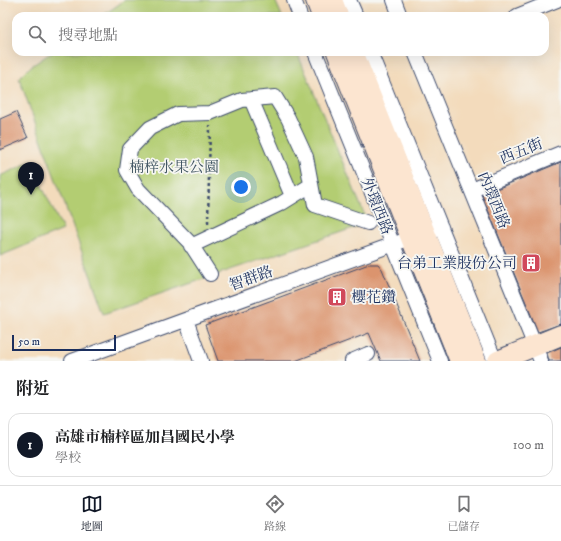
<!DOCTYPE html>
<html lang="zh-TW">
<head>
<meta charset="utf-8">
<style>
  body { margin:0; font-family:"IM FELL DW Pica","Noto Serif TC",serif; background:#f2f2f2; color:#202124 }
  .scale { position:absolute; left:12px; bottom:10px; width:104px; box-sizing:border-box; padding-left:4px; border:2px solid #1b2f5e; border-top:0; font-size:11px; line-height:14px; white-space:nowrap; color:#1b2f5e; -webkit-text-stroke:3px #f6f6f2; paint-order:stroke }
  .you { position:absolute; left:241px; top:187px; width:14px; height:14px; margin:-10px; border:3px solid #fff; border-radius:50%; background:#1a73e8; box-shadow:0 0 0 6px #1a73e833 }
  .badge { display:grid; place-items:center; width:26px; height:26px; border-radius:50%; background:#111827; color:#fff; font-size:13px; font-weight:700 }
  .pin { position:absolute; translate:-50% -33px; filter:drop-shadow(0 1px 2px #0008) }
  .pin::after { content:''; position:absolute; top:21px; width:14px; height:12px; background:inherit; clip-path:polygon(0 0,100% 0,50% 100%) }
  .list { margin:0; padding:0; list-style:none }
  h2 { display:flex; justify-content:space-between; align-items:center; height:52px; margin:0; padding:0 16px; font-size:17px }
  h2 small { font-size:13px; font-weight:400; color:#757577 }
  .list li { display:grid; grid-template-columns:26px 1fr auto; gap:12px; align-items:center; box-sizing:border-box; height:64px; margin:0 8px 8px; padding:0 8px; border:1px solid #e0e0e0; border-radius:12px }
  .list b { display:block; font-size:15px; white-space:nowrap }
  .list p { margin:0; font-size:13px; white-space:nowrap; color:#757577 }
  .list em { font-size:13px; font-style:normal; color:#757577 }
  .icon { flex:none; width:22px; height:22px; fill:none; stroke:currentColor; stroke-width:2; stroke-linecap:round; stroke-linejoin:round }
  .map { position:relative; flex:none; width:561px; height:361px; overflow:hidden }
  .search { position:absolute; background:#fff; box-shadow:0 4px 16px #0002; left:12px; right:12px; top:12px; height:44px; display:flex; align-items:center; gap:10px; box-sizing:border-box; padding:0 14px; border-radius:12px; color:#757577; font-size:15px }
  .sheet { height:124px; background:#fff }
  nav { display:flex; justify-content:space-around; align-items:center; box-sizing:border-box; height:56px; border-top:1px solid #e0e0e0; background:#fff; font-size:11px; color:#757577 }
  nav a { display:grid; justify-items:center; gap:2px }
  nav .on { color:#111827 }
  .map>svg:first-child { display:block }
  .green { fill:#b3cd72; stroke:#677e68 }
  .building { fill:#db946e }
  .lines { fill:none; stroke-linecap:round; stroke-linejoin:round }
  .street-casing { stroke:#3b496c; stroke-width:16 }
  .secondary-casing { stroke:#3b496c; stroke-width:22 }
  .path { stroke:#3b496c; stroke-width:2.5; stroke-dasharray:3 3; stroke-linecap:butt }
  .street { stroke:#fff; stroke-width:14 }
  .secondary { stroke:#fce5d0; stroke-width:20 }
  .labels { text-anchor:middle; stroke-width:3.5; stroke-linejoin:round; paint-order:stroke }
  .street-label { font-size:15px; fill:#1b2f5e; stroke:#f6f6f2 }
  .park-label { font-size:15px; fill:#415663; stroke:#f6f6f2 }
  .poi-label { font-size:15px; fill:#1b2f5e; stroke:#f6f6f2; text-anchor:end }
</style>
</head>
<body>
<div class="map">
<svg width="561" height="361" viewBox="0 0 561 361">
  <rect width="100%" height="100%" fill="#f6f6f2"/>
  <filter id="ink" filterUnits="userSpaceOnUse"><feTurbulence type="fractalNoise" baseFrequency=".025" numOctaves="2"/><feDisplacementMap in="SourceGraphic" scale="8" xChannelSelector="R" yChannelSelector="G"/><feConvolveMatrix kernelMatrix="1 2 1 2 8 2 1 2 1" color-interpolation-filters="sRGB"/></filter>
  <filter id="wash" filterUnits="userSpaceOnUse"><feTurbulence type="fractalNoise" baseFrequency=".012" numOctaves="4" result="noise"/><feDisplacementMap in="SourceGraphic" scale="16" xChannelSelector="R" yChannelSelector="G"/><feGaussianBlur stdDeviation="0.9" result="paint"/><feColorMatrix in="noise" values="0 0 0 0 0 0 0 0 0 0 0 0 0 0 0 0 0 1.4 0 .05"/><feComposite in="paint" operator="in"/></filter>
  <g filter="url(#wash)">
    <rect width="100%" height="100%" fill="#f3dbbc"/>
    <path class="green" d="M125,0H275L282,16H102Z
      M52,52H297L368,223L104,313L19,78L30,67Z
      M30,162L63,230L0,256V176Z"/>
    <g id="blocks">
      <path class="building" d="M16,112L28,138L0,150V119Z
        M561,162V324L538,332L482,195Z
        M369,264H378L382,269L420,361H381L369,333L295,361H218L205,325Z
        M561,347V361H549L547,353Z"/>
    </g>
  </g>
  <g filter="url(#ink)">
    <use href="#blocks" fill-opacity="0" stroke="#3b496c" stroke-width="1"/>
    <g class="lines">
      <g class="street-casing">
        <path id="street" d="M294,0L300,16
          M349,0L356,16
          M394,0L400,16
          M517,16L557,0
          M315,52L440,361
          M370,52L495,361
          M415,52L541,361
          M251,99L292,196
          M472,190L561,153
          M191,246L282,203L311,185
          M210,274L190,243L138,189L127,170L130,149L150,128L178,114L210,113L242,100L275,97L288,118L306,157L315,205L368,223
          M186,320L201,361
          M72,361L441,227
          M352,361L368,354"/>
      </g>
      <g class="secondary-casing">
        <path id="secondary" d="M316,0L322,16
          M332,0L338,16
          M337,52L460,361
          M353,52L476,361
          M498,361L561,335"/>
      </g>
      <path class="path" d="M208,223L210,126"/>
      <use href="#street" class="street"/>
      <use href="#secondary" class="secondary"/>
    </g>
  </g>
  <defs>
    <g id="building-square" transform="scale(1)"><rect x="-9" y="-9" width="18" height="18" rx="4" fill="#d1495b" stroke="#f6f6f2"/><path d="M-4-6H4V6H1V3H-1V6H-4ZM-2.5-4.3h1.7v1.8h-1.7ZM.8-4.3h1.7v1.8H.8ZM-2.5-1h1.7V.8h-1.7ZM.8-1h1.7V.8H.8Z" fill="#fff"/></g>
  </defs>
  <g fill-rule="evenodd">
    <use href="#building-square" x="531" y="263"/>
    <use href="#building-square" x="337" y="297"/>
  </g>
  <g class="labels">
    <g class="street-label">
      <text transform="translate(521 151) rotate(-22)" y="5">西五街</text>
      <text transform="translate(494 200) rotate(68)" y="5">內環西路</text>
      <text transform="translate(377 206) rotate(68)" y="5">外環西路</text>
      <text transform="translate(251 278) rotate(-20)" y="5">智群路</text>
    </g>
    <g class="park-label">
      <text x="174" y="172">楠梓水果公園</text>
    </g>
    <g class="poi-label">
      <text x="517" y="268">台弟工業股份公司</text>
      <text x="351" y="302" text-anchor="start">櫻花鑽</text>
    </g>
  </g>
</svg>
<div class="scale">50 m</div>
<div class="you"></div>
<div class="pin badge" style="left:31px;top:195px">1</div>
<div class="search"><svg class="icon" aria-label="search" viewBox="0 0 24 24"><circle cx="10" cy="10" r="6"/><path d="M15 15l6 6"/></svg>搜尋地點</div>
</div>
<section class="sheet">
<h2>附近<small></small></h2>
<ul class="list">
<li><span class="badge">1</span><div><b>高雄市楠梓區加昌國民小學</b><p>學校</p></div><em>100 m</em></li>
</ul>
</section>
<nav>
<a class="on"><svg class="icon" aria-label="map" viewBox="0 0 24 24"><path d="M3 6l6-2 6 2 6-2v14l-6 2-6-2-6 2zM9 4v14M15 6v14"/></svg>地圖</a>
<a><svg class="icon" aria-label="directions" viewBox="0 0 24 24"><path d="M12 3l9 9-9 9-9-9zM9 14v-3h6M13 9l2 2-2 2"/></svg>路線</a>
<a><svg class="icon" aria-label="saved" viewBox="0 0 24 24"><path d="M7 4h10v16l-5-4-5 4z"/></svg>已儲存</a>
</nav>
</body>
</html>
